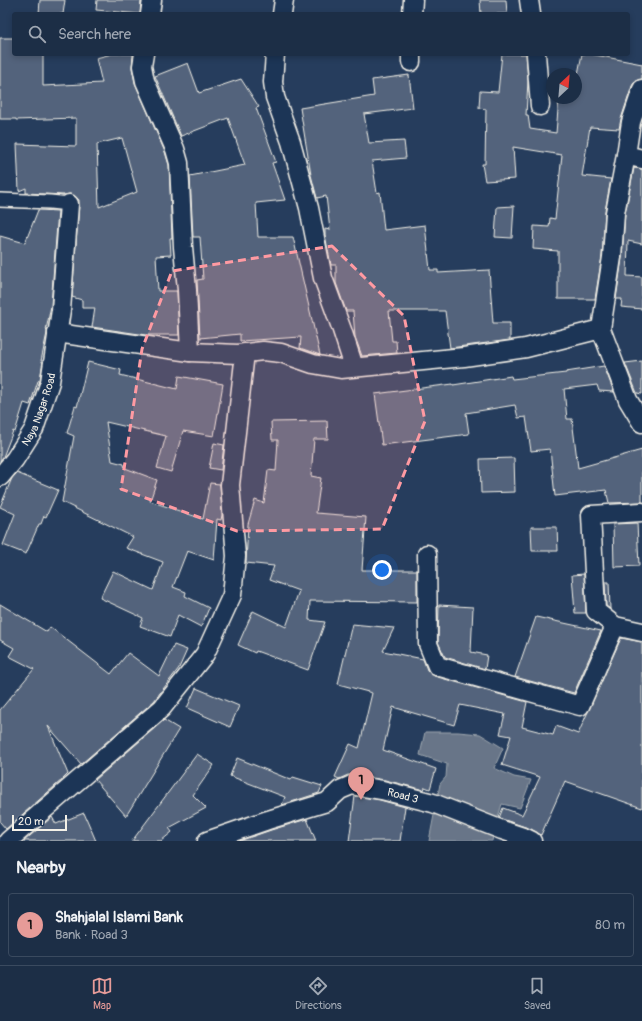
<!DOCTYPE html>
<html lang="en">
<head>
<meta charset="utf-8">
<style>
  body { margin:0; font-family:Pangolin,sans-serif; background:#25364d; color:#f1f3f6 }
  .compass { position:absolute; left:546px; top:68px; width:36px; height:36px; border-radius:50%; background:#1c2e46; box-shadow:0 2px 6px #0003; rotate:26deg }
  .scale { position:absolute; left:12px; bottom:10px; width:55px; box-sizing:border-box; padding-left:4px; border:2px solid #f4f1e8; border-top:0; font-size:11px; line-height:14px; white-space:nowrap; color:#f4f1e8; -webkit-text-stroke:3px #1d3557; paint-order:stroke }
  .you { position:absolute; left:382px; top:570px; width:14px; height:14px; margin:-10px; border:3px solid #fff; border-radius:50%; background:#1a73e8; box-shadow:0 0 0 6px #1a73e833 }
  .badge { display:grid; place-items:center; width:26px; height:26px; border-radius:50%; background:#e69b98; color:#111; font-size:13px; font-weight:700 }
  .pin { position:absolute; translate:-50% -33px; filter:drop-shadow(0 1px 2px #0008) }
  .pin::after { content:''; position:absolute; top:21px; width:14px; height:12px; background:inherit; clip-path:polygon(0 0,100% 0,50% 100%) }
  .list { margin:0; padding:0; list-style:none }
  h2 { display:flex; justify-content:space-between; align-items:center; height:52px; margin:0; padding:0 16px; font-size:17px }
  h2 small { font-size:13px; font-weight:400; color:#a0a8b3 }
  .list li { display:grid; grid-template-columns:26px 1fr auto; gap:12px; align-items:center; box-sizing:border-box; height:64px; margin:0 8px 8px; padding:0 8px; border:1px solid #3a4a5f; border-radius:4px }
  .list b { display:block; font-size:15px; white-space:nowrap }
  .list p { margin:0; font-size:13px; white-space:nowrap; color:#a0a8b3 }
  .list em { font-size:13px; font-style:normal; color:#a0a8b3 }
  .icon { flex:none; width:22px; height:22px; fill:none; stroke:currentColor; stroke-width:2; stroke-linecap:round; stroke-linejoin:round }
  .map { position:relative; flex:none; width:642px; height:841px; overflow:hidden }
  .search { position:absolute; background:#1c2e46; box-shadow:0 2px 6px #0003; left:12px; right:12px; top:12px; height:44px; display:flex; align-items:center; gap:10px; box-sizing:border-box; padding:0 14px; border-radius:4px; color:#a0a8b3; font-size:15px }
  .sheet { height:124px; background:#1c2e46 }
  nav { display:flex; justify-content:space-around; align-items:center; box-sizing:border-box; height:56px; border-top:1px solid #3a4a5f; background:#1c2e46; font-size:11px; color:#a0a8b3 }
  nav a { display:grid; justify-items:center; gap:2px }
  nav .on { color:#e69b98 }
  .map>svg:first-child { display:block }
  .water { fill:#677588; stroke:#9fa7ae }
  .building { fill:#52647b; stroke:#f4f1e8; fill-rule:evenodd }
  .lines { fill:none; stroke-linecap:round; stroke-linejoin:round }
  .pedestrian-casing { stroke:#f4f1e8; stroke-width:16 }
  .minor-casing { stroke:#f4f1e8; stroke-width:21 }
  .pedestrian { stroke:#1d3557; stroke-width:13 }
  .minor { stroke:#1d3557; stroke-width:18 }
  .marked { fill:#ff9aa2; fill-opacity:0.2; stroke:#ff9aa2; stroke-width:3; stroke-dasharray:8 5; stroke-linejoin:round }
  .labels { text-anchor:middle; stroke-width:3.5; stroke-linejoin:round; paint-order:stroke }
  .street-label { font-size:11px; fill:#f4f1e8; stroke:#1d3557 }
</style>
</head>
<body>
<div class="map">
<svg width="642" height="841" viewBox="0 0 642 841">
  <rect width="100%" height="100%" fill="#263d5d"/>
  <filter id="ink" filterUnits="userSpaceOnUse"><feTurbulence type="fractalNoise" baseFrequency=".025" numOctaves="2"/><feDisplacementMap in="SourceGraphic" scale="8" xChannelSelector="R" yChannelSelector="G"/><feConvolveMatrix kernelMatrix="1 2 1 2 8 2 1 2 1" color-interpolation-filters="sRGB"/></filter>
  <g filter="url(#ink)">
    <path class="water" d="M425,732H458L480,734L503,748L494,768L514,777L531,780L520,808L502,804L496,823L492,841H429L440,784L446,777L447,764L420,755Z"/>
    <path class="building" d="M40,0H65L63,14H39Z
      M97,0H141L140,14L96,10Z
      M480,0H506L507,14H481Z
      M0,38H14V54H43V86L102,83L96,58L112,54H133L132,68L135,83L165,152L169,165L172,238H170L171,255L156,256L158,291H177L179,335H146L92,327L95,308H82V300L72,297L79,205V200L75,196L70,194L63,195L26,193V188L19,191L17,144L76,146V118L16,120V119H0ZM122,138L137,192L99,207L97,144Z
      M502,54H526L528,81L526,115H528L530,129L556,133L559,98H576V84L582,54H590L642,64V79L635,81L632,86L621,119L619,129L590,127L582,176L611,179L605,211L602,256L595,299H558V251L533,249L534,226L549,227L550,218L555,219L562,155L513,147L515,179L485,181L482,164H485L486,109L479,108L480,91L498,92Z
      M188,63L199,93L241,79L259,107L256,108L276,162L272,163L285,200L256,203L258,237H293L320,355L300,348L301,337L240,341V334L200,338L197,280L203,279L200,237H193L190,176L245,165L228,118L181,136L155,76Z
      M409,75L413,108L364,114L369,143L404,141L406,158L372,161L377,193L380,192L384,230L425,225L430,270H438V273L489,270L493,323H510V340L450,348L445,311H389L392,341H396L397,353L362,356L355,337L353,311H346L336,283V265H331L325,235V229L330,230L326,196L317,198L311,175L300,108L374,96L372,80Z
      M634,168L642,169V244L628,241L627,276L642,277V309L621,307L622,299H616L622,258L625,214Z
      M514,206L512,238L495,237L497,207Z
      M38,210L58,211L51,306L46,330L47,331V333L41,361H43L40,380L38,381L30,405L24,403L15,432L13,431L3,457L0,461V236L25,243Z
      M642,361V394L637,393L625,363Z
      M88,362L121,370L120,375L177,389L179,376L223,384L214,436L183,431L171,472L157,468L166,436L106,422L112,461L124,464L125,468L157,480L150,501L203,519L210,483L220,484L222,515L221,520L217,519L214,560L187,551L173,587L186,592L185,596L209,608L201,627L178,615L170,637L140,626L143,618L100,598L113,571L153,590L163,562L126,548L133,537L62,502L74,436L67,433L75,406L77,407Z
      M604,366L614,392L599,391L597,385L564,389L567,419H572L578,468L642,450V502L609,503L606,490L555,496L550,449L531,451L526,417L518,418L515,405L466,413L469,434L382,445L375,394L453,384V385L511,376L512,379L566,373V372Z
      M327,421L328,439H314L311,476L321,478L316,513L366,517L362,570H417V602L310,601L309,620L325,622L308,670L256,651L255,653L238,645L253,611L286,627L299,591L269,580L274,566L246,563L248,524L255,500L264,503L268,470L276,471L278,440H272L271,422Z
      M214,443L224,445L221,470L209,468Z
      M514,458L515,492L481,493L480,459Z
      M17,473L58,490L46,517L44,516L41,524H39L26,554L3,545L15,514L0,507L12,478Z
      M637,523L639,566L614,567L613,524Z
      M531,527H557L558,551H532Z
      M584,574L586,613H575L572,575Z
      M605,582H609L610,609L606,606Z
      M0,604L47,632L50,627L111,674L128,653L159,676L174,645L187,650L179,668L154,701L81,764L48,726L68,774L63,779L6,829L0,822V710L34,669L9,656L14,648L0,640Z
      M439,605L473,607L471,652L487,655L485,669L445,657L438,642Z
      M536,617L601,631L574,693L515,677Z
      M352,624L394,628L383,651L423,659L427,670L434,676L527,702L522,727L553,735L556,726L578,734L621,638L642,642V808L565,781L541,835L531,829L499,818L503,808L522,815L540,777L502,765L511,736L500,734L505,714L460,705L454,725L393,707L383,750L436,769L430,789L425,787L424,790L385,780L354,775H348L339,779L335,777L350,744L359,748L372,693L338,684Z
      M196,688L239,706L230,727L187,708Z
      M164,720L179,729L126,816L95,780Z
      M197,754L214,765L193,795L206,808L169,828L172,832L161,841H132Z
      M237,758L291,780L293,777L322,786L319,793L282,805L285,797L230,776Z
      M355,796L380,800L405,807L400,841H349Z
      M84,813L96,841H24L52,817L56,824Z
      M307,819L316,841H239L271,830Z"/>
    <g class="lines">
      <g class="pedestrian-casing">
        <path id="pedestrian" d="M0,200L50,202L69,204"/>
      </g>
      <g class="minor-casing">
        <g id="minor">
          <path d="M529,0L531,14"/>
          <path d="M150,14L152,0"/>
          <path d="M282,14L284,0"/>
          <path d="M412,14L413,0"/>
          <path d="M144,54L142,66L145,81L175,149L179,163L183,247L187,290L190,352"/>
          <path d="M275,54L273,82L275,97L291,142L309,208L323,278L342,330L354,367"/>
          <path d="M536,54L540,106"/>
          <path d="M411,62V54"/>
          <path d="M626,155L631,122L642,89"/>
          <path d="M642,159L626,155L615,213L612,257L601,329L628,400L642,423"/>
          <path d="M57,333L190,352L238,354L263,351L281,353L313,364L341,369L464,357L526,348L601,329"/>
          <path id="s1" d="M0,477L15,459L34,429L50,382L61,310L69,204"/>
          <path d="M642,512L591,515L596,611L615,626L642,632"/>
          <path d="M427,554L428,644L437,666L580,706L615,626"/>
          <path d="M8,841L162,708L205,654L232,595L236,556L230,485L245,353"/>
          <path id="s2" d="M207,841L268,820L327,802L340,790L352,785L382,790L433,803L502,830L526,838L532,841"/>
        </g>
      </g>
      <use href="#pedestrian" class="pedestrian"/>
      <use href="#minor" class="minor"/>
    </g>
  </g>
  <path class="marked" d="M332,246L404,316L425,421L382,529L237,531L121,489L142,349L172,271Z"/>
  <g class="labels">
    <g class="street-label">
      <text dy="4" stroke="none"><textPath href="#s1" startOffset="79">Naya Nagar Road</textPath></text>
      <text dy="4" stroke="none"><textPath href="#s2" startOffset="209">Road 3</textPath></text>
    </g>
  </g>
</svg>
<svg class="compass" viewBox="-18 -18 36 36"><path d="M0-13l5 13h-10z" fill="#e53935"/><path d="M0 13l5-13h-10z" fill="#a0a8b3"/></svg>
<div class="scale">20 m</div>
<div class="you"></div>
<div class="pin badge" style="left:361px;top:800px">1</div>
<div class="search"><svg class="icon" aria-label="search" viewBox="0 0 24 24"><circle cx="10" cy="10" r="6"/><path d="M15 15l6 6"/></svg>Search here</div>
</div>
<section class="sheet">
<h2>Nearby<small></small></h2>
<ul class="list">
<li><span class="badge">1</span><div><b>Shahjalal Islami Bank</b><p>Bank · Road 3</p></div><em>80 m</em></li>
</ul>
</section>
<nav>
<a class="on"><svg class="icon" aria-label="map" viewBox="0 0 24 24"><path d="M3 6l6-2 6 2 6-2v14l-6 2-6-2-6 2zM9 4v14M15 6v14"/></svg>Map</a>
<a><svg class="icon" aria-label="directions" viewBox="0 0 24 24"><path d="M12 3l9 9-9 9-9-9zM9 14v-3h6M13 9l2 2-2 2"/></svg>Directions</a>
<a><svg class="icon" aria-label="saved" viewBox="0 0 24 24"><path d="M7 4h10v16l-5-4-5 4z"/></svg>Saved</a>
</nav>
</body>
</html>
